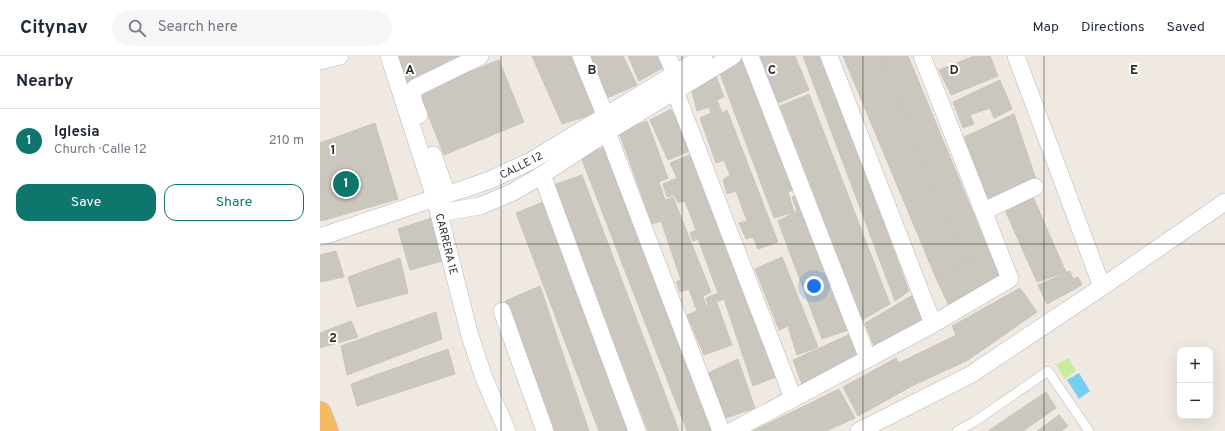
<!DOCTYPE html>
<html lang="en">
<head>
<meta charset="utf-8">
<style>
  body { margin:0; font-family:Overpass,sans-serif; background:#f6f6f7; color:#1f2937 }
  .controls { position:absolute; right:12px; bottom:12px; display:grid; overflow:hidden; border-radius:8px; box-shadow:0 4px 16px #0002 }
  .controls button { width:36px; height:36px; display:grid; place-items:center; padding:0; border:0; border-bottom:1px solid #e0e1e3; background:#fff; color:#1f2937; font:20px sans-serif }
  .you { position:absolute; left:494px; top:230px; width:14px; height:14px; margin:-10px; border:3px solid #fff; border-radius:50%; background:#1a73e8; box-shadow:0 0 0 6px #1a73e833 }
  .badge { display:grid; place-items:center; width:26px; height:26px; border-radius:50%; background:#0f766e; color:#fff; font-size:13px; font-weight:700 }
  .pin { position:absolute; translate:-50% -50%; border:2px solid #fff; box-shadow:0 1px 4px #0006 }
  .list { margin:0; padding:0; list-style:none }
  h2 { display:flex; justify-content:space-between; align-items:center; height:52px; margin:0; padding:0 16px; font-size:17px }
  h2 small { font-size:13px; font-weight:400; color:#747a83 }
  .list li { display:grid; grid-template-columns:26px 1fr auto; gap:12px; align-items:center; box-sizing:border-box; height:64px; padding:0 16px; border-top:1px solid #e0e1e3 }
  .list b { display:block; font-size:15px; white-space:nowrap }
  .list p { margin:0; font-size:13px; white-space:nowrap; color:#747a83 }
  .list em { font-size:13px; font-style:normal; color:#747a83 }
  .actions { display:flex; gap:8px; padding:12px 16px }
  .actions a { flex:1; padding:9px 0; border:1px solid #0f766e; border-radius:12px; text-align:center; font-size:14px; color:#0f766e }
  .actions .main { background:#0f766e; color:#fff }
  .icon { flex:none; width:22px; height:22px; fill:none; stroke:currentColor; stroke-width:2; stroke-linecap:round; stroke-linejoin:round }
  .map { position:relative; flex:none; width:905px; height:375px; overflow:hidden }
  header { display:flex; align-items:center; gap:24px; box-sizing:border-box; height:56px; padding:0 20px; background:#fff; border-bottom:1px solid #e0e1e3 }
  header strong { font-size:19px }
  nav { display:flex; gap:22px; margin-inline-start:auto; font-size:14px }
  .search { width:280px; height:36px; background:#f6f6f7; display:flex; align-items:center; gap:10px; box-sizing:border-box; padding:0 14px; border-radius:22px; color:#747a83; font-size:15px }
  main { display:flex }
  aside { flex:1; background:#fff }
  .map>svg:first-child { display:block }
  .pitch { fill:#c9ec9a }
  .water { fill:#75cff0 }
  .building { fill:#cbc7bf; stroke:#cbc5ba }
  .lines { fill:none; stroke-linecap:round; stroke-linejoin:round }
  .service-casing { stroke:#b4b7c1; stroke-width:10 }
  .minor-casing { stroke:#b4b7c1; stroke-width:18 }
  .trunk-casing { stroke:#c9c9c9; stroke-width:24 }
  .service { stroke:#fff; stroke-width:9 }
  .minor { stroke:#fff; stroke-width:17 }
  .trunk { stroke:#f8ba60; stroke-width:22 }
  .grid { fill:none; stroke:#2e2e2e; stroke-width:1; stroke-opacity:0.55 }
  .labels { text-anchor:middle; stroke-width:4; stroke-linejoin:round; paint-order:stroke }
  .street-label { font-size:11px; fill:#2e2e2e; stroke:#fff }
  .grid-label { font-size:13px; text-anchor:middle; font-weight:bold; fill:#2e2e2e; stroke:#fff; stroke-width:4; stroke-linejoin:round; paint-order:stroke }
</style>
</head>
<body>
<header>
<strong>Citynav</strong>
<div class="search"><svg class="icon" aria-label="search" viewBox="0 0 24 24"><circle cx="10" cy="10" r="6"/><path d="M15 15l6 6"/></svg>Search here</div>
<nav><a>Map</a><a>Directions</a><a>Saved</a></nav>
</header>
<main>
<aside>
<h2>Nearby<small></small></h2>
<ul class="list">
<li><span class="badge">1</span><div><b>Iglesia</b><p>Church · Calle 12</p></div><em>210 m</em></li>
</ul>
<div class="actions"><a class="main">Save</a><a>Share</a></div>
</aside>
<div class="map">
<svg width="905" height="375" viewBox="0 0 905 375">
  <rect width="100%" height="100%" fill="#efe9e1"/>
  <path class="pitch" d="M748,302L756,315L745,323L736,309Z"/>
  <path class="water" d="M759,317L770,335L759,343L747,324Z"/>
  <path class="building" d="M76,0H146L84,31Z
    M212,0H255L280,56L242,68Z
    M270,0H303L317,29L287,42Z
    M308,0H341L346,10L319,25Z
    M439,0H475L489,34L456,48Z
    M483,0H501L589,235L575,245Z
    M523,0H561L645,208L616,222Z
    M561,0H588L669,195L645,208Z
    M654,0H670L678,20L631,39L619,14Z
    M424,3L476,133L468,136L474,156L454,162L399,15Z
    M179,4L204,66L124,99L99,36Z
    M396,20L404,41L397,44L402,57L407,54L458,186L438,193L433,181L426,183L419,167L427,165L416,135L407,138L403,124L410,119L404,104L396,107L380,62L391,57L389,51L377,55L371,32Z
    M680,24L692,53L674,62L670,52L650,59L654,68L643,72L633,46Z
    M489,38L570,248L542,264L460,50Z
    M351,53L372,94L348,104L330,64Z
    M694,58L718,129L668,148L642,82Z
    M327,65L348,122L339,126L345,144L353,141L391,236L383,240L386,250L397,247L412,289L384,299L367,259L377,255L369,233L360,236L356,226L361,224L341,165L332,168L299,76Z
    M55,67L78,143L1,165L0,162V87Z
    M289,89L396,375H367L261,101Z
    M376,96L458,320L433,330L404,243L388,249L386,242L398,237L378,183L373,185L370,177L376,174L365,145L358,147L354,139L347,141L343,128L357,122L350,107Z
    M262,119L359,375H328L233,129Z
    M479,139L531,273L502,283L458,165L477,155L472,141Z
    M713,141L746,216L717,226L685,154Z
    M223,146L311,375H279L196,157Z
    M111,162L126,204L90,214L78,173Z
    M16,195L24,221L0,226V199Z
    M669,195L682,223L629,250L616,222Z
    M462,201L498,291L477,299L468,270L459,274L435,213Z
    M80,202L88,237L37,251L28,221Z
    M750,215L753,223L758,221L762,229L727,248L718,229Z
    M220,230L269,375H233L185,245Z
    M700,232L717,256L648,304L592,330L538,360L523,331L576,302L579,307L636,279L632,270Z
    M593,239L604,265L555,293L545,267Z
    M116,256L122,283L27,319L21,290Z
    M31,265L38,281L0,292V277Z
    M530,278L541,302L483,331L473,304Z
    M128,293L135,318L37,350L31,328Z
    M418,303L435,352L406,362L388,317Z
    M519,333L535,362L506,375H433Z
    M726,336L736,352L703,375H668Z
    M739,359L748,370L741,375H717Z"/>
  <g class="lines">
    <g class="service-casing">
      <path id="service" d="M637,375L654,366L728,315L769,375"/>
    </g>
    <g class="minor-casing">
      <path id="minor" d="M69,0L115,142L150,280L164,322L187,375
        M261,0L286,61
        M347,0L355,17
        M430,0L548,303
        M509,0L613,268
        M696,0L782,231
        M0,5L20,0
        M355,35L473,342
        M99,59C95,50 90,41 95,32L160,0
        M287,76L401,375
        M113,99L127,138
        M222,119L317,375
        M664,155L715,131
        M119,157L160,150L193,136L222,119L287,76L413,0
        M0,181L115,142L144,133L170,124L211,105L384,0
        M182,255L225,375
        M412,375L613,268L690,223L602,0
        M539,375L650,319L782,231L905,146"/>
    </g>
    <g class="trunk-casing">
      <path id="trunk" d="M0,357L7,375"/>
    </g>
    <use href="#service" class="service"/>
    <use href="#minor" class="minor"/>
    <use href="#trunk" class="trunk"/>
  </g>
  <path class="grid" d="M181,0V375M362,0V375M543,0V375M724,0V375M0,188H905"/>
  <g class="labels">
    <g class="street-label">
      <text transform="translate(201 109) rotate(-27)" y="4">CALLE 12</text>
      <text transform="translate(127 188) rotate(76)" y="4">CARRERA 1E</text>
    </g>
  </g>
  <g class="grid-label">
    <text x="90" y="18">A</text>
    <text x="272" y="18">B</text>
    <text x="452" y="18">C</text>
    <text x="634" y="18">D</text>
    <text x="814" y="18">E</text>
    <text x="13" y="98">1</text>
    <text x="13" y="286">2</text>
  </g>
</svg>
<div class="controls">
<button>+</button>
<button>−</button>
</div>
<div class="you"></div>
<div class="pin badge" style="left:26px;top:128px">1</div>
</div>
</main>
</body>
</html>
